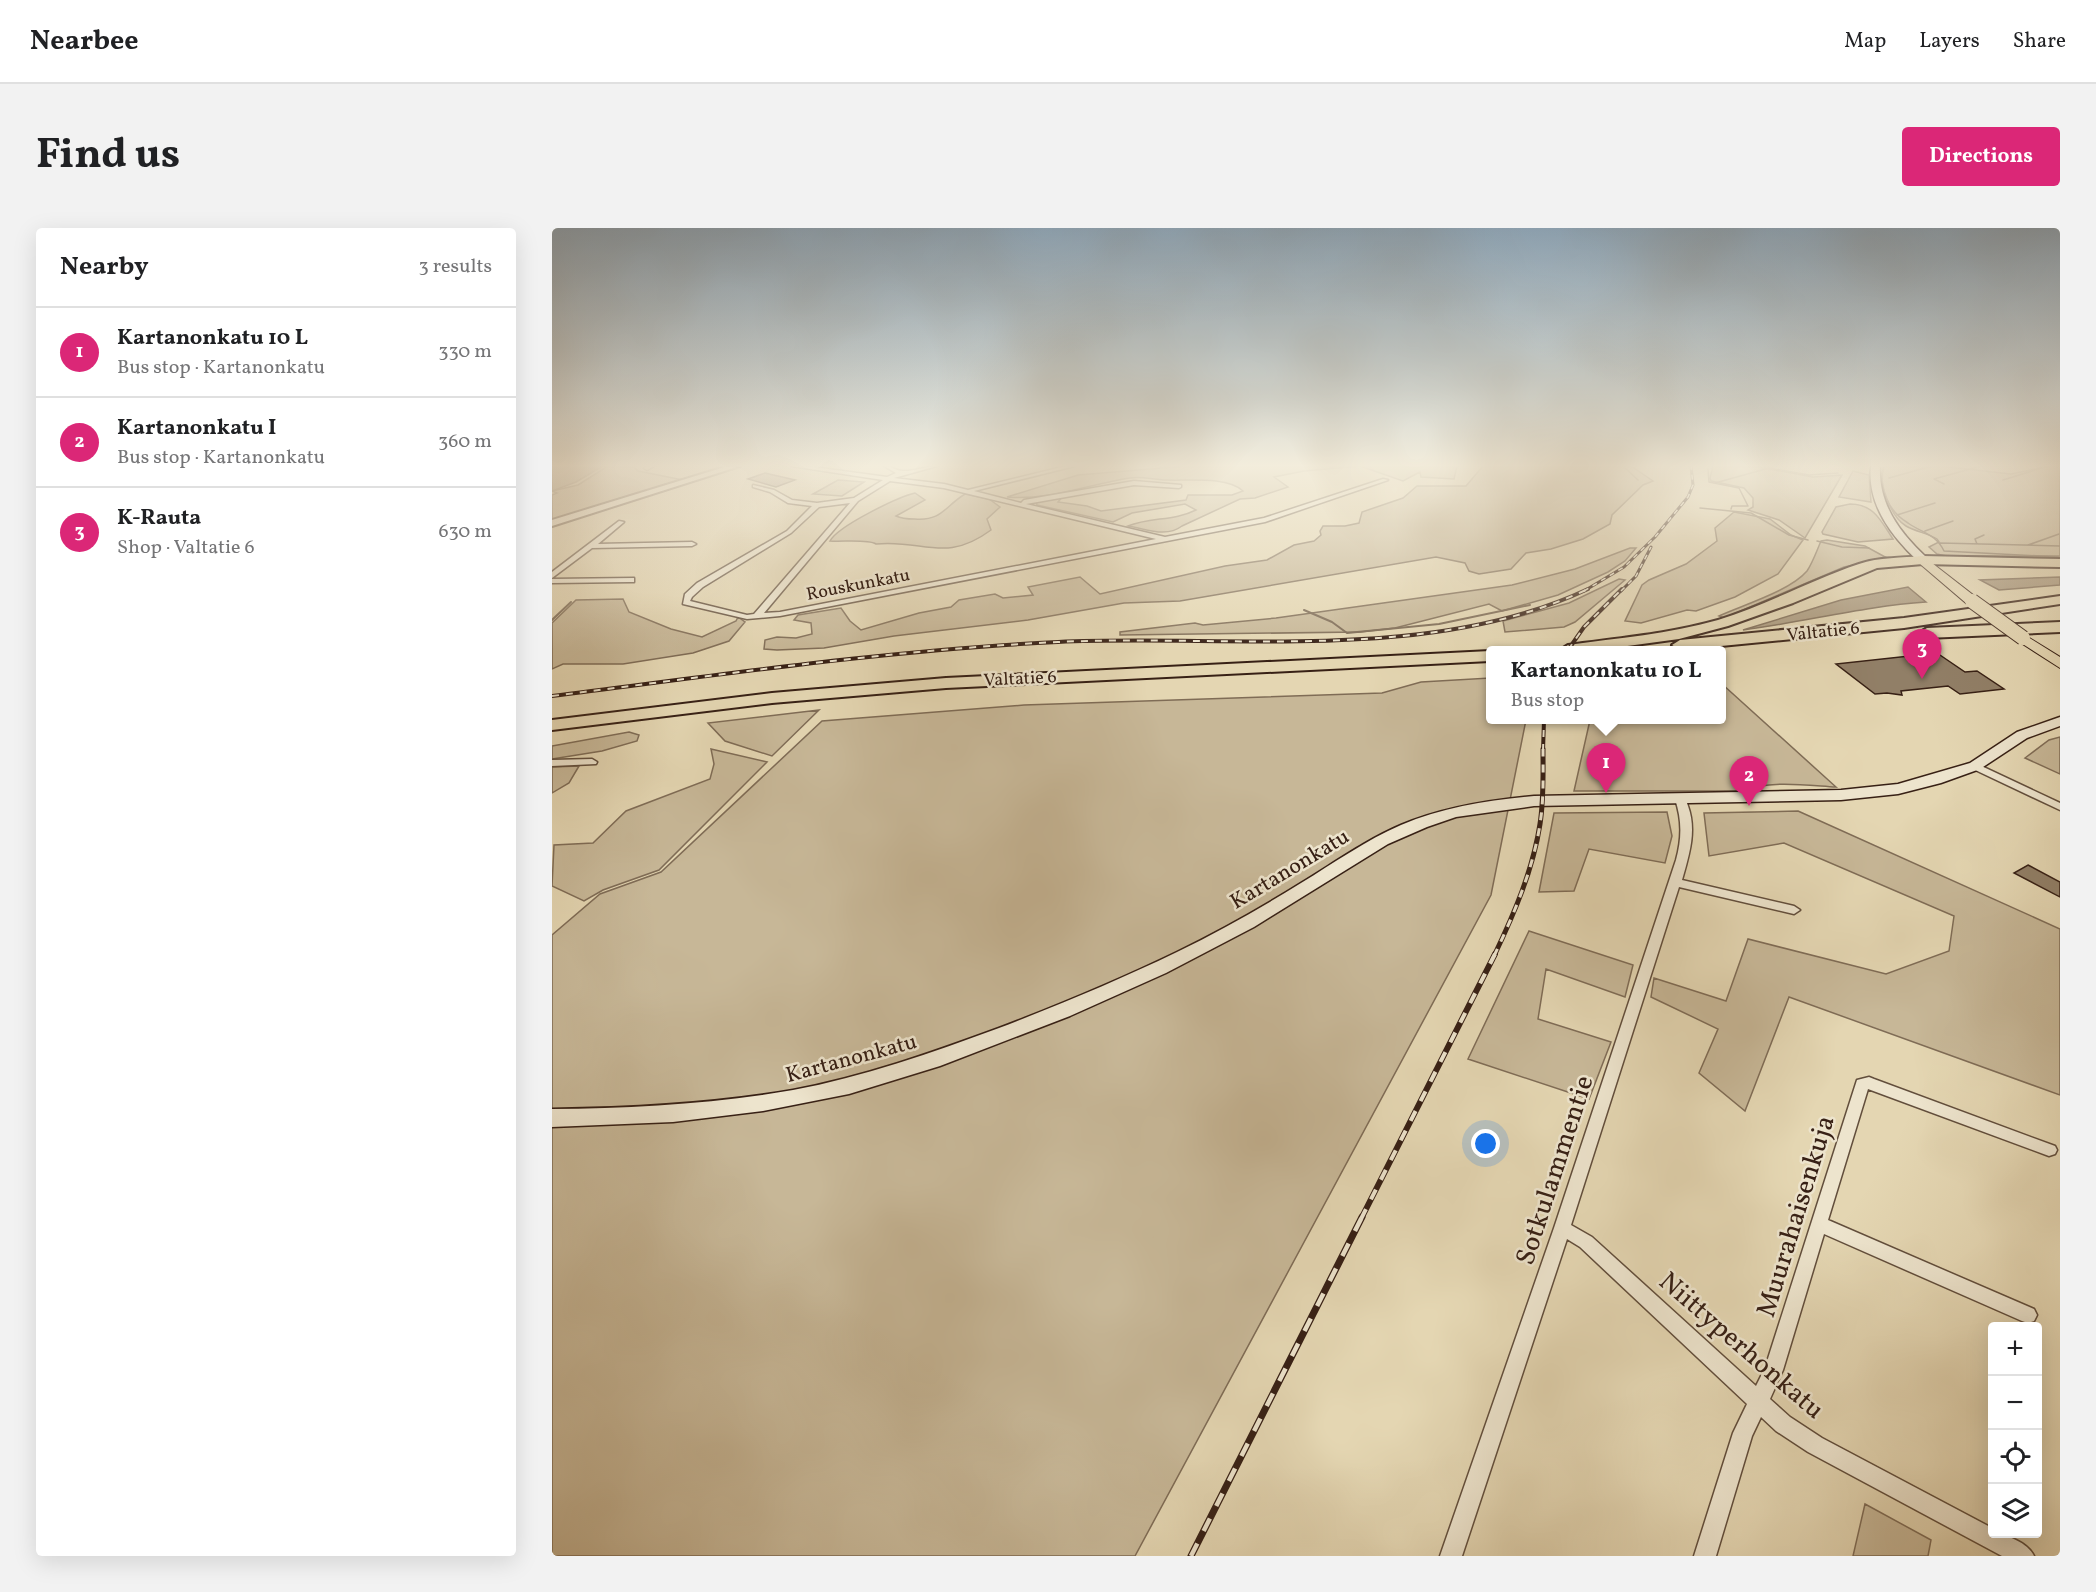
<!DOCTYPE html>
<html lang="en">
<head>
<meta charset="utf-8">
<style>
  body { margin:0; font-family:Vollkorn,serif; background:#f2f2f2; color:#202124 }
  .controls { position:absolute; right:18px; bottom:18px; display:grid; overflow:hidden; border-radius:6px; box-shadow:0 6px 24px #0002 }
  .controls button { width:54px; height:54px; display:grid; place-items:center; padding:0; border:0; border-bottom:2px solid #e0e0e0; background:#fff; color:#202124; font:30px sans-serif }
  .you { position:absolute; left:934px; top:916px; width:21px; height:21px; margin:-15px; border:4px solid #fff; border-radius:50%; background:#1a73e8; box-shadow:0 0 0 9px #1a73e833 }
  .badge { display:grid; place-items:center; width:39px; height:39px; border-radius:50%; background:#db2777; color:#fff; font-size:20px; font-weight:700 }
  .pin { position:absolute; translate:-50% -50px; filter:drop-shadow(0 2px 3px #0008) }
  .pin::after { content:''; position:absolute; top:32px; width:21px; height:18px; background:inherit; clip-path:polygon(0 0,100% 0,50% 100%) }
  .popup { position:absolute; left:934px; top:418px; width:240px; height:78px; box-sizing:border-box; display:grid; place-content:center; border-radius:6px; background:#fff; filter:drop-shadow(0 2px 4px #0005); font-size:20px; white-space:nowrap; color:#757577 }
  .popup b { font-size:22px; color:#202124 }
  .popup::after { content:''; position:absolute; left:50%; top:100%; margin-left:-12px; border:12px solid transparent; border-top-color:#fff }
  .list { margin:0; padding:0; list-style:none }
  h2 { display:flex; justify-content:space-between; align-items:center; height:78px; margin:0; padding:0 24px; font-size:26px }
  h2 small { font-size:20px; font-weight:400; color:#757577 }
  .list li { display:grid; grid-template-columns:39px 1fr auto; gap:18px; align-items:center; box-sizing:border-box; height:90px; padding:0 24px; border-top:2px solid #e0e0e0 }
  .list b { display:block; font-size:22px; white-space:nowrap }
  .list p { margin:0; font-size:20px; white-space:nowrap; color:#757577 }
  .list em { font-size:20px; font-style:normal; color:#757577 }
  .icon { flex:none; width:33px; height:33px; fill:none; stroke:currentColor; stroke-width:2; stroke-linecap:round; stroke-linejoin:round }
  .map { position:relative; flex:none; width:1508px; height:1328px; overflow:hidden; border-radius:6px }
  header { display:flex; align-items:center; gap:36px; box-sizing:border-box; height:84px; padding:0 30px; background:#fff; border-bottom:2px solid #e0e0e0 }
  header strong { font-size:28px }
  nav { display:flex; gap:33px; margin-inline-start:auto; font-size:21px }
  .intro { display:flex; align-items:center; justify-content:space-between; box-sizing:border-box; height:144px; padding:0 36px }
  h1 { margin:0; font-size:42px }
  .button { padding:15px 27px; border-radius:6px; background:#db2777; color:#fff; font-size:21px; font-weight:700 }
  main { display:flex; gap:36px; padding:0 36px }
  aside { flex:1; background:#fff; border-radius:6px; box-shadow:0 6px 24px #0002 }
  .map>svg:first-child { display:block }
  .green { fill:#c7b797; stroke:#7f6c56; stroke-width:1.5 }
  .water { fill:#a9987d; stroke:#7b6853; stroke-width:1.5 }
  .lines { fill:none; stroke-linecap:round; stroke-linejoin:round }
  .stream-far1 { stroke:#7b6853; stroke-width:1.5 }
  .stream { stroke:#7b6853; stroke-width:2 }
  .building { fill:#917f67; stroke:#372015; stroke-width:1.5 }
  .minor-casing { stroke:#624e3c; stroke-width:3 }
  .tertiary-casing { stroke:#624e3c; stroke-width:4 }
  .secondary-casing { stroke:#372015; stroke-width:3 }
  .primary-casing { stroke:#372015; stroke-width:2 }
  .motorway-casing { stroke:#372015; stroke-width:4 }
  .minor { fill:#ede4cd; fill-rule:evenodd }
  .tertiary { fill:#ede4cd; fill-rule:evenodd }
  .secondary { fill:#ede4cd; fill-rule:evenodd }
  .primary { fill:#e4d6b2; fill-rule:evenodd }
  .motorway { fill:#e4d6b2; fill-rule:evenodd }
  .rail-far4-casing { stroke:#372015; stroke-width:3 }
  .rail-far3-casing { stroke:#372015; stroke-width:4 }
  .rail-far2-casing { stroke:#372015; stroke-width:5 }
  .rail-far1-casing { stroke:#372015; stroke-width:6 }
  .rail-casing { stroke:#372015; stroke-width:7 }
  .rail-far4 { stroke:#ede4cd; stroke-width:1.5; stroke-dasharray:5; stroke-linecap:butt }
  .rail-far3 { stroke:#ede4cd; stroke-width:2; stroke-dasharray:7; stroke-linecap:butt }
  .rail-far2 { stroke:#ede4cd; stroke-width:3; stroke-dasharray:8; stroke-linecap:butt }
  .rail-far1 { stroke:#ede4cd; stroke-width:4; stroke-dasharray:11; stroke-linecap:butt }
  .rail { stroke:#ede4cd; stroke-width:4.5; stroke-dasharray:14; stroke-linecap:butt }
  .primary-bridge-casing { stroke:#372015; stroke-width:16; stroke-linecap:butt }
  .primary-bridge { stroke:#e4d6b2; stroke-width:14 }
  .labels { text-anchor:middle; stroke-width:5; stroke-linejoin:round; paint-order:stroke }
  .far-street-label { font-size:18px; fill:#372015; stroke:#ede4cd }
  .street-label { font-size:22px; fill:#372015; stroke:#ede4cd }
  .near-street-label { font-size:27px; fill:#372015; stroke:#ede4cd }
</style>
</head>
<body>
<header>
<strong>Nearbee</strong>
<nav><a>Map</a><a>Layers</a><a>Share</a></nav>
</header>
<div class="intro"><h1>Find us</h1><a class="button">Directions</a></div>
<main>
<aside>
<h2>Nearby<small>3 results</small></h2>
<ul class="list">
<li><span class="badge">1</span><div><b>Kartanonkatu 10 L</b><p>Bus stop · Kartanonkatu</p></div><em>330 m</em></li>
<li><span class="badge">2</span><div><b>Kartanonkatu I</b><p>Bus stop · Kartanonkatu</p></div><em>360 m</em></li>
<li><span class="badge">3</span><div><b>K-Rauta</b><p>Shop · Valtatie 6</p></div><em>630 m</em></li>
</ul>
</aside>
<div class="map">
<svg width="1508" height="1328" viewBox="0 0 1508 1328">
  <rect width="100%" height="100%" fill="#e4d6b2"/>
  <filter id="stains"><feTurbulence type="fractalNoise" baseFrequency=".00333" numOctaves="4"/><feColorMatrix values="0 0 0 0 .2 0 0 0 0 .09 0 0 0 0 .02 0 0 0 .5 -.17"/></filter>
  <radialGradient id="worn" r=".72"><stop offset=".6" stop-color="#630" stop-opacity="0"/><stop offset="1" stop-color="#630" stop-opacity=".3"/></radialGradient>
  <path class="green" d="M56,238L82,239L86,243L131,252L0,293V267L5,265L0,263L26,257Z
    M634,238H905L902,251L869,249L868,244L851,253L808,238L752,243L722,249L736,259L703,270L688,271L630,298C614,310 595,301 576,298C598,289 622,293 644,282L633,276L580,285L561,294L485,277L484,273L511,268L506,274L535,278L549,283L634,272L636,267H680L691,263C675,248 635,253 615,252C603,252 590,248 578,250C537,256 497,273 455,269L526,247Z
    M931,238H1079L1101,253L1091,257L1060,287L1058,296L1031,311L999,321L974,325L959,341L927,346L917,343L913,335L884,329L628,373L572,375L476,392L342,408L272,420L225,422L212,421L213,412L225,409L244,410L260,406L259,395L242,392L246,387L289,380L298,393L309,402L367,385L399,379L407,372L443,366L451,370L481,367L476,359L528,349L548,366L673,338L715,332L742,317L762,313L769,307L768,303L771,298H793L807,295L810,284L851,270L865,258H914Z
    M1161,238H1201L1261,249L1290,247L1253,310L1227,292L1196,282L1201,279V270L1192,260L1159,253L1158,250Z
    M1332,238H1388L1459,246L1493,239L1489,238H1508V328H1394L1385,326L1377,319L1387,314L1385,311C1376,305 1364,304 1354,298C1339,289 1325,254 1332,238Z
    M1301,243L1317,247L1319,274L1287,269Z
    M286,252L312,254L290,268L261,266Z
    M363,265L373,272L344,288C350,291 356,291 363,291C390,293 392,279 413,266L437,271L448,279L435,291L439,302C393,336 372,311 324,316C316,311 290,314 278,313C286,298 346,269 363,265Z
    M1298,276C1322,276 1329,293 1341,311L1306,314L1271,306L1270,304L1284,279Z
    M1182,284L1218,291L1239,307L1251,312L1226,346L1183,369L1144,383L1135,382L1089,395L1073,393L1090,357L1097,352L1134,336L1165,313L1163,300Z
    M1275,312L1313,318L1335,330L1292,339L1172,390L1167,388C1191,377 1238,363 1255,343C1261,334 1265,322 1269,313Z
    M1078,320H1084L1073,333L1056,344L1006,367L950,383L937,376L843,400L808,404L568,407V404L643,395L651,397L724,390L960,357L1023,341Z
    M1067,351L1073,352L1023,394L1012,399L953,404L951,393L1017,375Z
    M71,371L77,384L119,401L150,409L184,393L186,389L193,394L177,413L141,425L71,436H11L0,441V395L24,372Z
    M938,450V492H974L939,667L583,1328H0V707L48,666L109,644L270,493L472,477L830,465L869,454Z
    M1170,456L1284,559C1252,557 1219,552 1188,563H1022L1038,492H1170Z
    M267,482L220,528L173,513L156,495Z
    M77,504L87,507L85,513L50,523L0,531V518Z
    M1508,509V546L1473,530L1497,512Z
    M159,521L215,534L107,642L51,662L32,673L0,658L2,617L41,615L74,583L158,551L162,536Z
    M27,538L17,555L0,565V539Z
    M1246,583L1508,701V867L1237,769L1193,883L1147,845L1166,801L1099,769L1102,750L1174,773L1196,711L1334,746L1397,723L1402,688L1232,615L1157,628L1152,585Z
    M1115,584L1120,608L1113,635L1037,621L1022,663L987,664L1002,585Z
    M977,703L1081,737L1073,769L994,741L986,791L1059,814L1037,871L916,831Z
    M1313,1276L1379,1312L1376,1328H1301Z"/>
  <path class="water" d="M0,238H51L24,254L0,263Z
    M1508,349V357L1447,362L1428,352Z
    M1356,359L1374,374C1313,378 1253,394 1191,402L1289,372Z"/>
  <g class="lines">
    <path class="stream-far1" d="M1071,238L1086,252
      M1332,238C1326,260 1336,283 1356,295C1370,305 1384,306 1392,323L1508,329
      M1156,241L1157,254L1187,260L1196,278H1180L1179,281
      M1337,250L1380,238
      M1451,252L1496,238
      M1163,255L1217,240L1257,247L1286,245
      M1392,256L1382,251L1429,238H1454
      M1148,280L1199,285L1237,307L1256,312
      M1345,287L1383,275
      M1373,303L1401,293
      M1265,313L1290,319L1317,320
      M1388,315L1508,318
      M1425,316L1423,311L1432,307
      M1476,317L1507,306"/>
    <path class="stream" d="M752,382L780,394L795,405L887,396L978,377
      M0,392L19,374"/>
  </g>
  <path class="building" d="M213,245L243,252L224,259L196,251Z
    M1385,425L1413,444L1425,443L1452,461L1408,466L1396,458L1349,463L1350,467L1335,465L1323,466L1284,436Z
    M1476,637L1508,654V669L1462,645Z"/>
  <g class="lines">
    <g class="minor-casing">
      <path id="minor" d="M95,238H102L95,242L92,240Z
        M239,238H254L335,249L344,245L332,238C340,238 344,243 351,243C360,244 374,238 385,238L342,250L392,256L416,262L514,238H523L422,263L469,275L472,272L582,253L629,257V259L627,260L582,257L474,276L613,309L712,290L831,251L836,252L713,294L228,388L195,391L131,376L133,366L145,355L235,303L260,278L236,275L218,264L201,259V257L222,262L240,272L265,275L302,270L331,252ZM338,253L392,260L604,311L228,384L212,385L306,273ZM298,275L202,386L195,387L138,373L140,369L151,359L239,305L267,279Z
        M67,293L72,294L46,316L140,314L144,316L140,318L40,320L0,350V344Z
        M82,350V354H79L0,355V351Z
        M40,531L45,534L44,536L0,538V532Z
        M1423,535L1508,575V582L1419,540L1418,538L1419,536Z
        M1128,568C1134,570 1134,572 1136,578C1145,603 1137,627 1130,652L1242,678L1248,682L1242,686L1127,659L1019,997L1040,1009L1204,1158L1213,1140L1305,852L1317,849L1322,851L1503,918L1505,922L1503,926L1497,928L1316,861L1276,992L1482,1081L1485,1087L1482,1093L1476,1095L1470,1093L1272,1006L1231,1142L1218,1171L1238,1189L1270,1210L1440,1300V1306C1455,1306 1476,1315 1482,1328H1450L1256,1224L1224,1203L1209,1189L1200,1208L1164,1328H1142L1181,1205L1195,1176L1028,1019L1015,1011L910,1328H888L1002,1000L1124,632C1130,610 1130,592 1123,571Z"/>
    </g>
    <g class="tertiary-casing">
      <path id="tertiary" d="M176,238H188L0,298V292Z"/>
    </g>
    <g class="secondary-casing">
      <path id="secondary" d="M1319,238H1328C1326,276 1348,305 1375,330V334H1367C1340,309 1315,277 1319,238Z
        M1508,489V498L1475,510L1428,541L1389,555L1346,566L1289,572L982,578L904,589L875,599L836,616L702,699L614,745L518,788L388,838L297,866L211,883L121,894L0,899V881C80,880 161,876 241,862C311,849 379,825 447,800C507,777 567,752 625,724C668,703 709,680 749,655C782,635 814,612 849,597C891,579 937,572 982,568L1289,562L1346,556L1418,535L1465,504Z"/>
    </g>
    <g class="primary-casing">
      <path id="primary" d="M1371,328L1425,370L1426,373L1425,376H1415L1367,335V329Z
        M1471,406L1508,429V440L1466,413L1464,410L1466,407Z"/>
    </g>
    <g class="motorway-casing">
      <path id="motorway" d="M1371,328L1508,331V339L1371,336L1325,340L1241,375L1176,398L1127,411L1046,422H1008L1016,417C1066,410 1117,406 1166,392C1215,377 1259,352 1307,336C1327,329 1350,330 1371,328Z
        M1508,368V376L1352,400L1128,422L1120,417L1128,412L1352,390Z
        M1508,394V404L1375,410L1367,405L1375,400Z
        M938,423V433L394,460L220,475L0,502V492L220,465L394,450Z"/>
    </g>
    <use href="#minor" class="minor"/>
    <use href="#tertiary" class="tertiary"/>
    <use href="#secondary" class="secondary"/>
    <use href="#primary" class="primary"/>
    <use href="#motorway" class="motorway"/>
    <g class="rail-far4-casing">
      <path id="rail-far4" d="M1032,363L1072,339L1103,309L1136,269L1141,257L1139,238
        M1069,363L1084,348L1099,319"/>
    </g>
    <g class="rail-far3-casing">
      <path id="rail-far3" d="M1016,422L1032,399L1070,361
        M0,468C168,447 337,422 506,414C676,406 877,436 1036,361
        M991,523L992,492"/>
    </g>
    <g class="rail-far2-casing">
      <path id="rail-far2" d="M942,728C962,686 981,642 988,596C992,571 991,546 991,521"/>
    </g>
    <g class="rail-far1-casing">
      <path id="rail-far1" d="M809,991L943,726"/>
    </g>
    <g class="rail-casing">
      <path id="rail" d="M639,1328L810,989"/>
    </g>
    <use href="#rail-far4" class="rail-far4"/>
    <use href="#rail-far3" class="rail-far3"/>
    <use href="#rail-far2" class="rail-far2"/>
    <use href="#rail-far1" class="rail-far1"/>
    <use href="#rail" class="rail"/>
    <g class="primary-bridge-casing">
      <path id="primary-bridge" d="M1420,373L1471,410"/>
    </g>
    <use href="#primary-bridge" class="primary-bridge"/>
  </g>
  <linearGradient id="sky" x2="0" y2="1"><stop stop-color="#8fa9bd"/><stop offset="0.56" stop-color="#f3eddc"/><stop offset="1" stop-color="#f3eddc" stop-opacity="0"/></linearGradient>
  <rect width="1508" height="424" fill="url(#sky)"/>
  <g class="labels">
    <g class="far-street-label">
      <text transform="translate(306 356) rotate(-11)" y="6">Rouskunkatu</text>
      <text transform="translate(1271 403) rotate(-6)" y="6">Valtatie 6</text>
      <text transform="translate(468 450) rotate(-3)" y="6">Valtatie 6</text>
    </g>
    <g class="street-label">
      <text transform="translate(737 640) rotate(-31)" y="8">Kartanonkatu</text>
      <text transform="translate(299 829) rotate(-15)" y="8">Kartanonkatu</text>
    </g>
    <g class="near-street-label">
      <text transform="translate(1002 942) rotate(-72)" y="9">Sotkulammentie</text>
      <text transform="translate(1243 988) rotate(-73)" y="9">Muurahaisenkuja</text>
      <text transform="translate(1190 1117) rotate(41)" y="9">Niittyperhonkatu</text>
    </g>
  </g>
  <rect width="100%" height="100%" filter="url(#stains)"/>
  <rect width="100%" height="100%" fill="url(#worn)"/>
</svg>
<div class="controls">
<button>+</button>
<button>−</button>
<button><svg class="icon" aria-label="locate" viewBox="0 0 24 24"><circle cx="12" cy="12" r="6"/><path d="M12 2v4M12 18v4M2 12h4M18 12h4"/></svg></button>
<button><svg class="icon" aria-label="layers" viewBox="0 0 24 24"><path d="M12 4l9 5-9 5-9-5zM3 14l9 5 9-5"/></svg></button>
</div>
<div class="you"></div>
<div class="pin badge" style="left:1054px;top:565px">1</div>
<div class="popup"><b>Kartanonkatu 10 L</b>Bus stop</div>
<div class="pin badge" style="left:1197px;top:578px">2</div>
<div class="pin badge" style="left:1370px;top:451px">3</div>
</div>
</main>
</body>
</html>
